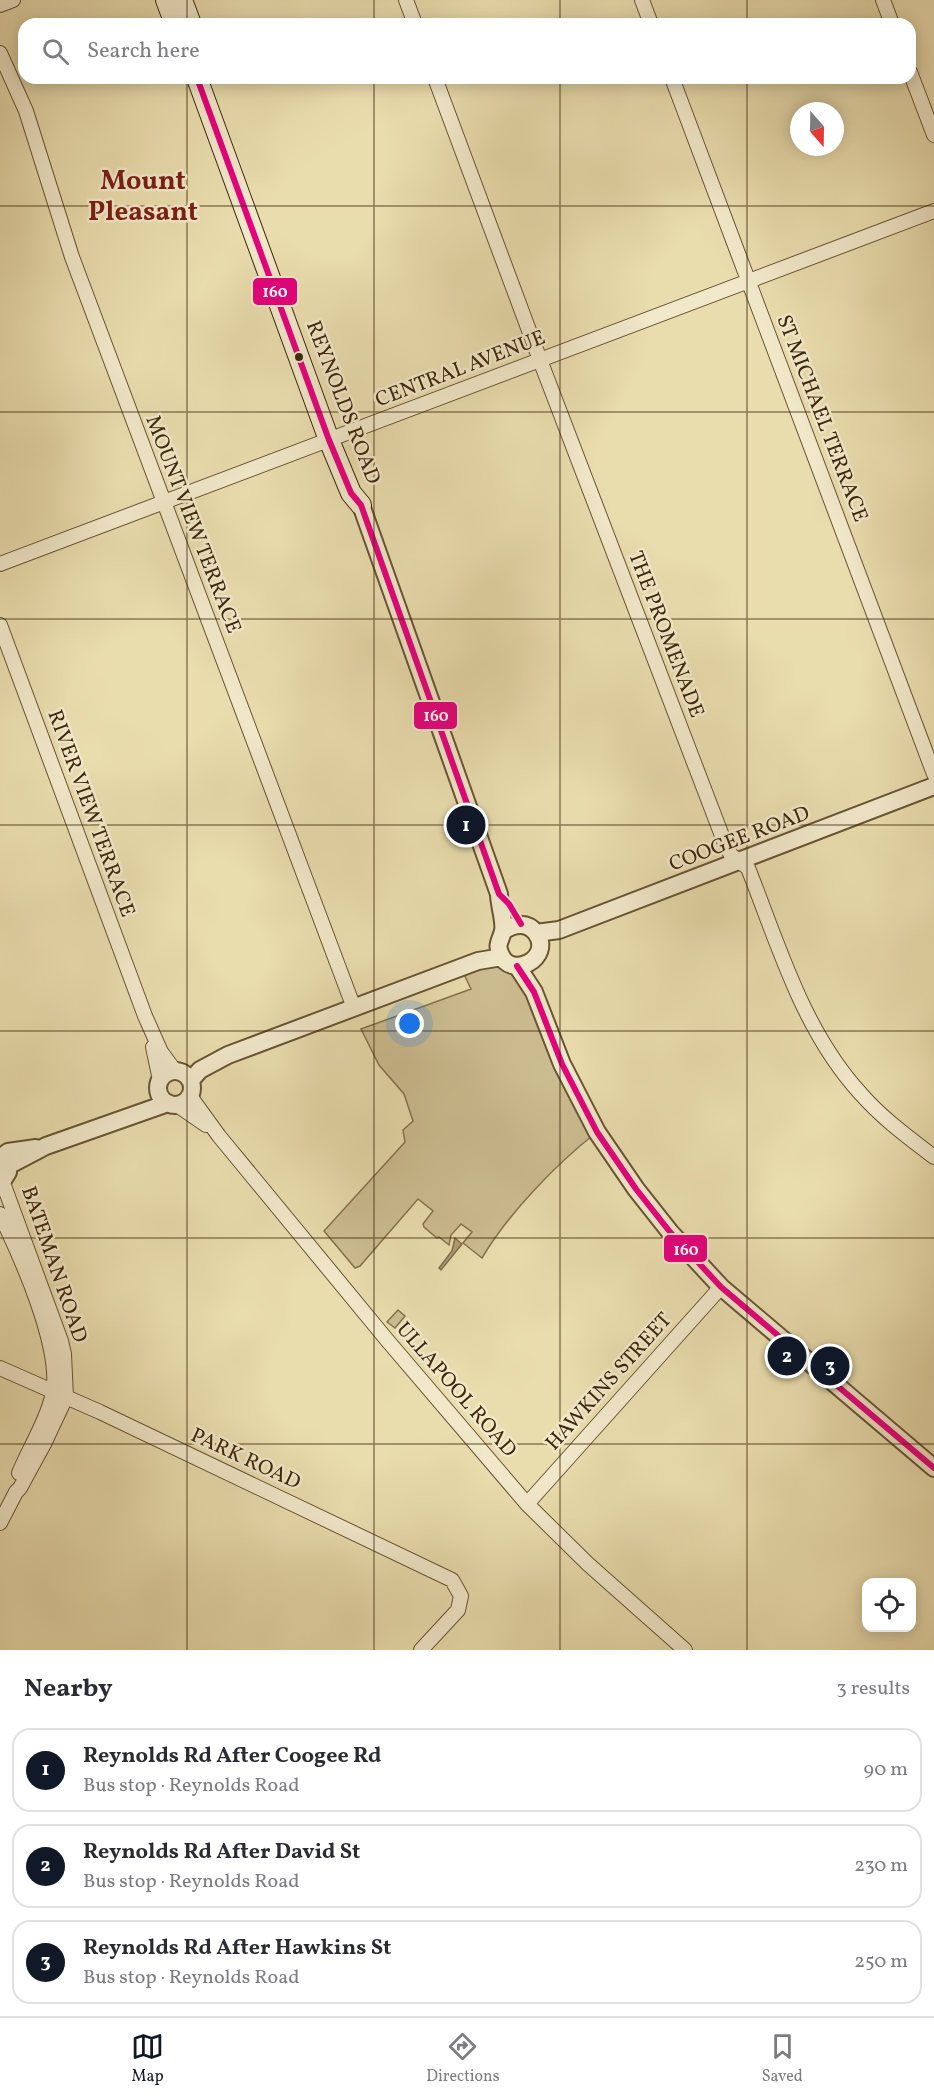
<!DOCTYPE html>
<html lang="en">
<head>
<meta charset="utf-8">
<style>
  body { margin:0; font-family:Vollkorn,serif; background:#f7f7f7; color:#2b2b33 }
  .controls { position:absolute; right:18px; bottom:18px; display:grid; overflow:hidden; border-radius:12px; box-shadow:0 3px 15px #0003 }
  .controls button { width:54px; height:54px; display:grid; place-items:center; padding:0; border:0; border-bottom:2px solid #e1e1e2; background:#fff; color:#2b2b33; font:30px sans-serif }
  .compass { position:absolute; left:790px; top:102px; width:54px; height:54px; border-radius:50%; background:#fff; box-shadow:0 3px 15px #0003; rotate:160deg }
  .you { position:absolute; left:410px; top:1024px; width:21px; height:21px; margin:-15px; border:4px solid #fff; border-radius:50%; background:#1a73e8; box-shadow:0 0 0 9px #1a73e833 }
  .badge { display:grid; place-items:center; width:39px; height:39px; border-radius:50%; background:#111827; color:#fff; font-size:20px; font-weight:700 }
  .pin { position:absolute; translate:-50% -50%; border:3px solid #fff; box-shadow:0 2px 6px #0006 }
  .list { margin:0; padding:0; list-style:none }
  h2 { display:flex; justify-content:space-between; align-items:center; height:78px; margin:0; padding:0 24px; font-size:26px }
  h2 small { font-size:20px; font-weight:400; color:#7c7c81 }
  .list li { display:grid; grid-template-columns:39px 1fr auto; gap:18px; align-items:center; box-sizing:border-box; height:84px; margin:0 12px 12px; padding:0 12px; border:2px solid #e1e1e2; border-radius:18px }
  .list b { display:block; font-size:22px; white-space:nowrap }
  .list p { margin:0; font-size:20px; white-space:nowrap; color:#7c7c81 }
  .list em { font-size:20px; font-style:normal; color:#7c7c81 }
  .icon { flex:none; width:33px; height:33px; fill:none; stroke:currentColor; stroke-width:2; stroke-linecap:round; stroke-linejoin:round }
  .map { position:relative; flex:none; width:934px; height:1650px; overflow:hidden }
  .search { position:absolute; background:#fff; box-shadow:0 3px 15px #0003; left:18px; right:18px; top:18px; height:66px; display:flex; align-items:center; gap:15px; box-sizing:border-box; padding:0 21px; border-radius:18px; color:#7c7c81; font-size:22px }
  .sheet { height:366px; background:#fff }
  nav { display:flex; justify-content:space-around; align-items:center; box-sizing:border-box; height:84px; border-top:2px solid #e1e1e2; background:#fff; font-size:16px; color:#7c7c81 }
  nav a { display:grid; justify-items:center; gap:3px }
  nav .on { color:#111827 }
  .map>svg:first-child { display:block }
  .green { fill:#ccbd91; stroke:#84724e; stroke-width:1.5 }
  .water { fill:#af9e76; stroke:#816e4b; stroke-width:1.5 }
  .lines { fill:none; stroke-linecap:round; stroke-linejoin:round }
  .minor-casing { stroke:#685433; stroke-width:16 }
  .tertiary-casing { stroke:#685433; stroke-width:20 }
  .secondary-casing { stroke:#3d260a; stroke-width:22 }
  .minor { stroke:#f1e8ca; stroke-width:14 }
  .tertiary { stroke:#f1e8ca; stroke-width:16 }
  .secondary { stroke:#f1e8ca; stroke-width:20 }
  .bus-1-casing { stroke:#f1e8ca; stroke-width:10 }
  .bus-1 { stroke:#e5007d; stroke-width:6 }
  .grid { fill:none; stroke:#3d260a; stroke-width:1.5; stroke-opacity:0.55 }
  .bus-dot { fill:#3d260a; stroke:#f1e8ca; stroke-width:2 }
  .labels { text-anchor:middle; stroke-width:5; stroke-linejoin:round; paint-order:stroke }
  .street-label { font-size:21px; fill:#3d260a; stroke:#f1e8ca }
  .district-label { font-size:27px; font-weight:bold; fill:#7a1f14; stroke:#f1e8ca }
  .line-badge { stroke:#f1e8ca; stroke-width:2 }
  .badge-label { font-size:16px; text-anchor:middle; font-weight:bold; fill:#fff }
</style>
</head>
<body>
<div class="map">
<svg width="934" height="1650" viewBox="0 0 934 1650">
  <rect width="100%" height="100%" fill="#e9dcad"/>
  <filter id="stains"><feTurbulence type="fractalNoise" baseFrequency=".00333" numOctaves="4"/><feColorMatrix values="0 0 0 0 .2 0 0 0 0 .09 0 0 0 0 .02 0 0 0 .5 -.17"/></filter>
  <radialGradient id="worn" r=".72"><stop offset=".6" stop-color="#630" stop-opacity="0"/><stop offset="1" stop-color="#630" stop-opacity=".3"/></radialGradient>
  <path class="green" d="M478,961L517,966L597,1132C556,1164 508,1214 482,1258L463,1243L472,1232L461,1224L451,1235L449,1245L439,1237L437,1238L424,1227L423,1224L433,1211L418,1199L360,1266L355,1268L324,1231L405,1142L403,1130L413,1121L404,1094L379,1065L361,1029L471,989L461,968Z
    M398,1310L405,1316L395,1328L387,1322Z"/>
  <path class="water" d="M455,1238L462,1244L441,1270L439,1268L452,1251Z"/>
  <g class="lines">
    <g class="minor-casing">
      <path id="minor" d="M406,0L415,24
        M642,0L651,24
        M883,0L892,24
        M0,5L13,0
        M0,53L26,111L72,257L354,1008
        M910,72L934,135
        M435,78L540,360L724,841L731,855L748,868C779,946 803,1031 861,1094C882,1118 908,1137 934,1157
        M672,78L934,774
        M0,564L934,211
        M0,625L145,1016L161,1052L175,1071
        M153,1047L160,1080
        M190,1096L219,1136L387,1340L527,1504L588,1564L685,1650
        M177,1105L206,1125
        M0,1214C20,1255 62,1348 53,1393C47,1420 30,1447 19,1473
        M0,1368L100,1412L452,1580L461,1596L458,1610L421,1650
        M527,1504L721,1287
        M0,1523L16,1492L20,1488L44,1444L66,1397L64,1354L61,1341L3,1183"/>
    </g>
    <g class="tertiary-casing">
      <path id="tertiary" d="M361,505L499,894C499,905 505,922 503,931C501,940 496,944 500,953C510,981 554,958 536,933C527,921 514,924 503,931
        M536,933L559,930L934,786
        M517,966L534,992L562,1064L597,1132L636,1189L670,1232L721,1287L934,1468
        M158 1088a17 17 0 1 1 34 0a17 17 0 1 1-34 0Z
        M191,1080L200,1070L228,1055L478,961L502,957
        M4,1155L8,1152L36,1148
        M8,1166L46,1146L168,1103
        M0,1185L8,1172L5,1156"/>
    </g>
    <g class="secondary-casing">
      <path id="secondary" d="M166,0L175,24
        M182,0L191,24
        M197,78L329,440L351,493L361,505"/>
    </g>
    <use href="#minor" class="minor"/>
    <use href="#tertiary" class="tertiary"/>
    <use href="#secondary" class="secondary"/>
    <g class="bus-1-casing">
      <path id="bus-1" d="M197,78L329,440L351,493L361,505L499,894L509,904L521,924
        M517,966L534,992L562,1064L597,1132L636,1189L670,1232L721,1287L934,1468"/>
    </g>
    <use href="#bus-1" class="bus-1"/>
  </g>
  <path class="grid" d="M187,0V24M374,0V24M560,0V24M747,0V24M187,78V1650M374,78V1650M560,78V1650M747,78V1650M0,206H934M0,412H934M0,619H934M0,825H934M0,1031H934M0,1238H934M0,1444H934"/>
  <circle class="bus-dot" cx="299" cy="357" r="5"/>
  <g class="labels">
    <g class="street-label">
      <text transform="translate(460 368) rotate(-21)" y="7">CENTRAL AVENUE</text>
      <text transform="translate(344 402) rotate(69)" y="7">REYNOLDS ROAD</text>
      <text transform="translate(823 418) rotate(69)" y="7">ST MICHAEL TERRACE</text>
      <text transform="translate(194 524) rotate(69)" y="7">MOUNT VIEW TERRACE</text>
      <text transform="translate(667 634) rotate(69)" y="7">THE PROMENADE</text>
      <text transform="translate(92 813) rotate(70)" y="7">RIVER VIEW TERRACE</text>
      <text transform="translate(739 838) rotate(-21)" y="7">COOGEE ROAD</text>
      <text transform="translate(55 1264) rotate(71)" y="7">BATEMAN ROAD</text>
      <text transform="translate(608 1381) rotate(-48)" y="7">HAWKINS STREET</text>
      <text transform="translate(457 1389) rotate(49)" y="7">ULLAPOOL ROAD</text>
      <text transform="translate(246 1458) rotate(25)" y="7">PARK ROAD</text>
    </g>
    <g class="district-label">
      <text x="143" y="189">Mount<tspan x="143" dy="31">Pleasant</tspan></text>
    </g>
  </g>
  <g class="line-badge">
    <rect x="252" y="277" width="46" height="29" rx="6" fill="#e5007d"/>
    <rect x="413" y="701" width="45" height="29" rx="6" fill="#e5007d"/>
    <rect x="663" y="1234" width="45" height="29" rx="6" fill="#e5007d"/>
  </g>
  <g class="badge-label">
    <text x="275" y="297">160</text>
    <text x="436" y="721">160</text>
    <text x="686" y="1255">160</text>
  </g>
  <rect width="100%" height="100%" filter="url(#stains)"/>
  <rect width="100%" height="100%" fill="url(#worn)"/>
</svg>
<div class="controls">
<button><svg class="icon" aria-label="locate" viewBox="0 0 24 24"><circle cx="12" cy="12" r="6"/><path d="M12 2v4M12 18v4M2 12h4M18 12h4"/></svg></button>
</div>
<svg class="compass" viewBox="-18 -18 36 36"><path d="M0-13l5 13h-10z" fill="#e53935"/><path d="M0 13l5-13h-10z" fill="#7c7c81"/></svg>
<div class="you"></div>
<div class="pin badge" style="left:466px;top:825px">1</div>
<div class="pin badge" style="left:787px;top:1356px">2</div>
<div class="pin badge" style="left:830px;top:1366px">3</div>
<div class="search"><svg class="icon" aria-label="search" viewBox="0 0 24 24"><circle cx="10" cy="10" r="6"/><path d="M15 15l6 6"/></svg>Search here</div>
</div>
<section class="sheet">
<h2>Nearby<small>3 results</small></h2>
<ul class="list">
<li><span class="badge">1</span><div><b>Reynolds Rd After Coogee Rd</b><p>Bus stop · Reynolds Road</p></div><em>90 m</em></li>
<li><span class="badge">2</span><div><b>Reynolds Rd After David St</b><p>Bus stop · Reynolds Road</p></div><em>230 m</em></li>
<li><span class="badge">3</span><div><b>Reynolds Rd After Hawkins St</b><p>Bus stop · Reynolds Road</p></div><em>250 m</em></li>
</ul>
</section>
<nav>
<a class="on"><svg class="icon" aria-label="map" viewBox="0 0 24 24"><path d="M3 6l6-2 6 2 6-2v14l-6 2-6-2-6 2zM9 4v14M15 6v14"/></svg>Map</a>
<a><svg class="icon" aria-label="directions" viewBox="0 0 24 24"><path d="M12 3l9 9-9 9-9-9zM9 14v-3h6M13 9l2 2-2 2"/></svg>Directions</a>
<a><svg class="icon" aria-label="saved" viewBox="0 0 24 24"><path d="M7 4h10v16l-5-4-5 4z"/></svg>Saved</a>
</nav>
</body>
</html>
